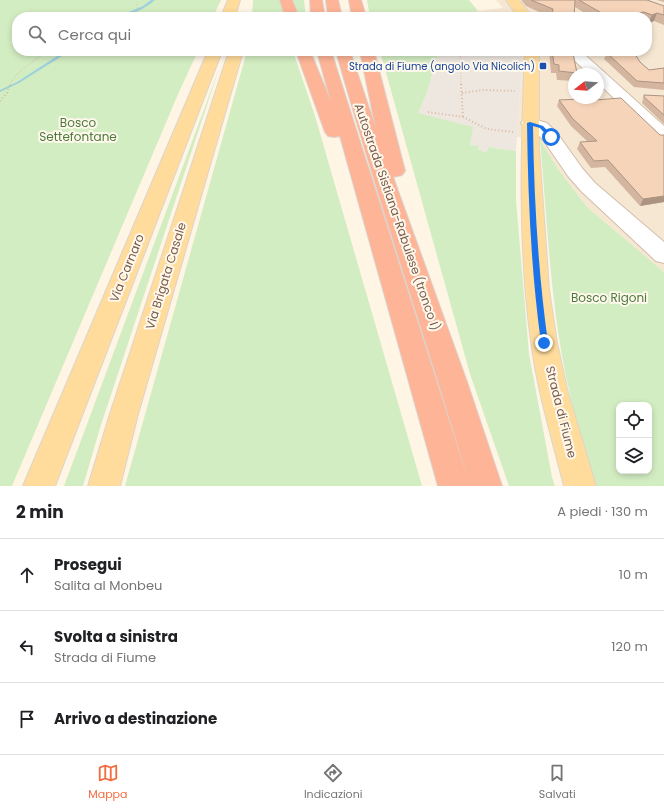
<!DOCTYPE html>
<html lang="it">
<head>
<meta charset="utf-8">
<style>
  body { margin:0; font-family:Poppins,sans-serif; background:#f6f6f6; color:#202124 }
  .controls { position:absolute; right:12px; bottom:12px; display:grid; overflow:hidden; border-radius:8px; box-shadow:0 2px 6px #0003 }
  .controls button { width:36px; height:36px; display:grid; place-items:center; padding:0; border:0; border-bottom:1px solid #e0e0e0; background:#fff; color:#202124; font:20px sans-serif }
  .compass { position:absolute; left:568px; top:68px; width:36px; height:36px; border-radius:50%; background:#fff; box-shadow:0 2px 6px #0003; rotate:253deg }
  .stop { position:absolute; width:12px; height:12px; margin:-9px; border:3px solid #1a73e8; border-radius:50%; background:#fff }
  .stop.end { background:#1a73e8; border-color:#fff; box-shadow:0 1px 4px #0008 }
  .list { margin:0; padding:0; list-style:none }
  h2 { display:flex; justify-content:space-between; align-items:center; height:52px; margin:0; padding:0 16px; font-size:17px }
  h2 small { font-size:13px; font-weight:400; color:#757577 }
  .list li { display:grid; grid-template-columns:26px 1fr auto; gap:12px; align-items:center; box-sizing:border-box; height:72px; padding:0 16px; border-top:1px solid #e0e0e0 }
  .list b { display:block; font-size:15px; white-space:nowrap }
  .list p { margin:0; font-size:13px; white-space:nowrap; color:#757577 }
  .list em { font-size:13px; font-style:normal; color:#757577 }
  .icon { flex:none; width:22px; height:22px; fill:none; stroke:currentColor; stroke-width:2; stroke-linecap:round; stroke-linejoin:round }
  .map { position:relative; flex:none; width:664px; height:486px; overflow:hidden }
  .search { position:absolute; background:#fff; box-shadow:0 2px 6px #0003; left:12px; right:12px; top:12px; height:44px; display:flex; align-items:center; gap:10px; box-sizing:border-box; padding:0 14px; border-radius:16px; color:#757577; font-size:15px }
  .sheet { height:268px; background:#fff }
  nav { display:flex; justify-content:space-around; align-items:center; box-sizing:border-box; height:56px; border-top:1px solid #e0e0e0; background:#fff; font-size:11px; color:#757577 }
  nav a { display:grid; justify-items:center; gap:2px }
  nav .on { color:#f26c40 }
  .map>svg:first-child { display:block }
  .residential { fill:#f6e7d3; fill-rule:evenodd }
  .industrial { fill:#eee7e0 }
  .green { fill:#d3edc2; fill-rule:evenodd }
  .lines { fill:none; stroke-linecap:round; stroke-linejoin:round }
  .stream { fill:#9dd1dd; fill-rule:evenodd }
  .minor-casing { stroke:#d1bdaa; stroke-width:2 }
  .major-casing { stroke:#dcd4cf; stroke-width:2 }
  .highway-casing { stroke:#dcd4cf; stroke-width:2 }
  .path-far1 { stroke:#dbb79d; stroke-width:1.5; stroke-dasharray:0.5 2; stroke-linecap:butt }
  .path { stroke:#dbb79d; stroke-width:2; stroke-dasharray:1 2.5; stroke-linecap:butt }
  .minor { fill:#fff; fill-rule:evenodd }
  .major { fill:#ffdc9b; fill-rule:evenodd }
  .highway { fill:#fdb497; fill-rule:evenodd }
  .wall { fill:#d4b6a0 }
  .shaded-wall { fill:#ac9482 }
  .building { fill:#f6d4ba; stroke:#ac9482 }
  .route { fill:#1a73e8 }
  .transit-dot { fill:#1a4fb4; stroke:#fff8ed; stroke-width:1.5 }
  .labels { text-anchor:middle; stroke-width:4; stroke-linejoin:round; paint-order:stroke }
  .far-transit-label { font-size:10px; fill:#164399; stroke:#fff8ed; text-anchor:end }
  .park-label { font-size:12px; fill:#4c7a3c; stroke:#fff8ed }
  .street-label { font-size:12px; fill:#7a5b48; stroke:#fff8ed }
</style>
</head>
<body>
<div class="map">
<svg width="664" height="486" viewBox="0 0 664 486">
  <rect width="100%" height="100%" fill="#fef5e5"/>
  <path class="residential" d="M496,0H664V272L587,207L558,169L540,140L517,137L522,62V51H647V17H472L469,13L478,11L503,8ZM574,74H598V98H574Z"/>
  <path class="industrial" d="M439,51H522V62L516,151L488,147L487,152L484,153L478,148L479,147L470,145L418,113L426,95Z"/>
  <path class="green" d="M0,0H221L213,17H17V51H198L179,92L12,486H0Z
    M253,0H304L306,17H252Z
    M367,0H469L478,11L470,13L472,17H370Z
    M247,51H293L315,116L422,486H125Z
    M380,51H439L426,95L418,113L473,127L470,145L479,146L478,149L484,152H487L488,147L516,151V200L529,354L552,477L555,486H509L470,374Z
    M219,69L100,428L83,486H64Z
    M540,140L558,169L587,207L664,272V486H595C577,429 562,369 555,309C548,253 545,196 540,140ZM619,405H649V471H619Z"/>
  <g class="lines">
    <path class="stream" d="M151,0H155C146,8 129,17 117,17L143,6Z
      M65,51H70L19,83L0,92V90L17,82Z"/>
    <g class="minor-casing">
      <path id="minor" d="M555,51H575L585,55L664,126V141L658,140L598,83V74H589L575,61L557,54Z
        M530,118L547,123L557,133L582,168L595,183L664,242V263L656,261L581,191L568,176L544,141L535,131L524,127L521,123L524,119Z"/>
    </g>
    <g class="major-casing">
      <path id="major" d="M228,0H240L235,17H221Z
        M506,0H519L532,17H518Z
        M208,51H222L55,486H23Z
        M229,51H243L138,414L120,486H88L110,414Z
        M525,51H539V148L549,290L557,343L568,393L596,486H564C552,438 537,390 531,341C518,245 521,148 525,51Z"/>
    </g>
    <g class="highway-casing">
      <path id="highway" d="M280,0H292L299,17H285Z
        M310,0H322L325,17H311Z
        M326,0H338L342,17H328Z
        M349,0H361L366,17H352Z
        M296,51H310L331,102L317,51H331L470,486H438L340,136L334,137L328,136L325,132Z
        M336,51H350L376,129L360,51H374L405,171L402,175L393,177L467,382L502,486H470C427,341 377,197 336,51Z"/>
    </g>
    <path class="path-far1" d="M131,17L136,14L138,0
      M460,51L461,85
      M10,85C14,73 37,58 48,51"/>
    <path class="path" d="M461,84L463,117
      M462,93L483,90L515,91
      M0,101L7,93L10,84
      M428,112L463,117L487,129L513,132"/>
    <use href="#minor" class="minor"/>
    <use href="#major" class="major"/>
    <use href="#highway" class="highway"/>
  </g>
  <path class="wall" d="M522,0H647L664,6V25L654,21L649,23L647,22V17H591L575,7L574,17H550L526,6L522,1Z
    M657,0H664V2Z
    M549,51H569L577,73V74H574V81L557,80L556,73H551Z
    M607,53L640,62L649,70L664,68V90L634,87L604,59Z
    M644,95L664,96V124L642,103Z
    M559,100L582,101L664,202L640,206L605,167L591,168L577,149L580,142H588L571,126L557,106Z"/>
  <path class="shaded-wall" d="M644,12L642,17H617Z
    M657,13L654,21L649,23L652,15Z
    M664,196V202L640,206L643,199Z"/>
  <path class="building" d="M531,0H575L574,17H571L570,16L571,17H552L553,9Z
    M579,0H647L664,6V15L657,13L652,15L644,12L617,17H606L605,15Z
    M552,51H569L573,53L577,73L559,71V65L554,64Z
    M633,51L640,62L649,70L664,68V83L637,81L607,53Z
    M644,95L664,96V115L644,97Z
    M621,98L660,135H664V196L643,199L608,160L594,161L580,142L597,141L573,119L559,100L581,99L582,101Z"/>
  <path class="route" d="M530,122L543,126L554,137L549,138L540,128L533,126C534,198 538,271 548,343L544,346L541,343C531,270 528,197 527,123Z"/>
  <rect class="transit-dot" x="539" y="62" width="8" height="8" rx="2"/>
  <g class="labels">
    <g class="far-transit-label">
      <text x="535" y="70">Strada di Fiume (angolo Via Nicolich)</text>
    </g>
    <g class="park-label">
      <text x="78" y="127">Bosco<tspan x="78" dy="14">Settefontane</tspan></text>
      <text x="609" y="302">Bosco Rigoni</text>
    </g>
    <g class="street-label">
      <text transform="translate(397 217) rotate(71)" y="4">Autostrada Sistiana-Rabuiese (tronco I)</text>
      <text transform="translate(127 268) rotate(-68)" y="4">Via Carnaro</text>
      <text transform="translate(166 276) rotate(-73)" y="4">Via Brigata Casale</text>
      <text transform="translate(561 412) rotate(76)" y="4">Strada di Fiume</text>
    </g>
  </g>
</svg>
<div class="controls">
<button><svg class="icon" aria-label="locate" viewBox="0 0 24 24"><circle cx="12" cy="12" r="6"/><path d="M12 2v4M12 18v4M2 12h4M18 12h4"/></svg></button>
<button><svg class="icon" aria-label="layers" viewBox="0 0 24 24"><path d="M12 4l9 5-9 5-9-5zM3 14l9 5 9-5"/></svg></button>
</div>
<svg class="compass" viewBox="-18 -18 36 36"><path d="M0-13l5 13h-10z" fill="#e53935"/><path d="M0 13l5-13h-10z" fill="#757577"/></svg>
<div class="stop" style="left:551px;top:137px"></div>
<div class="stop end" style="left:544px;top:343px"></div>
<div class="search"><svg class="icon" aria-label="search" viewBox="0 0 24 24"><circle cx="10" cy="10" r="6"/><path d="M15 15l6 6"/></svg>Cerca qui</div>
</div>
<section class="sheet">
<h2>2 min<small>A piedi · 130 m</small></h2>
<ul class="list">
<li><svg class="icon" aria-label="ahead" viewBox="0 0 24 24"><path d="M12 20V5M6 11l6-6 6 6"/></svg><div><b>Prosegui</b><p>Salita al Monbeu</p></div><em>10 m</em></li>
<li><svg class="icon" aria-label="left" viewBox="0 0 24 24"><path d="M17 20v-9H6M10 6l-5 5 5 5"/></svg><div><b>Svolta a sinistra</b><p>Strada di Fiume</p></div><em>120 m</em></li>
<li><svg class="icon" aria-label="arrive" viewBox="0 0 24 24"><path d="M6 21V4h12l-3 4 3 4H6"/></svg><div><b>Arrivo a destinazione</b></div></li>
</ul>
</section>
<nav>
<a class="on"><svg class="icon" aria-label="map" viewBox="0 0 24 24"><path d="M3 6l6-2 6 2 6-2v14l-6 2-6-2-6 2zM9 4v14M15 6v14"/></svg>Mappa</a>
<a><svg class="icon" aria-label="directions" viewBox="0 0 24 24"><path d="M12 3l9 9-9 9-9-9zM9 14v-3h6M13 9l2 2-2 2"/></svg>Indicazioni</a>
<a><svg class="icon" aria-label="saved" viewBox="0 0 24 24"><path d="M7 4h10v16l-5-4-5 4z"/></svg>Salvati</a>
</nav>
</body>
</html>
